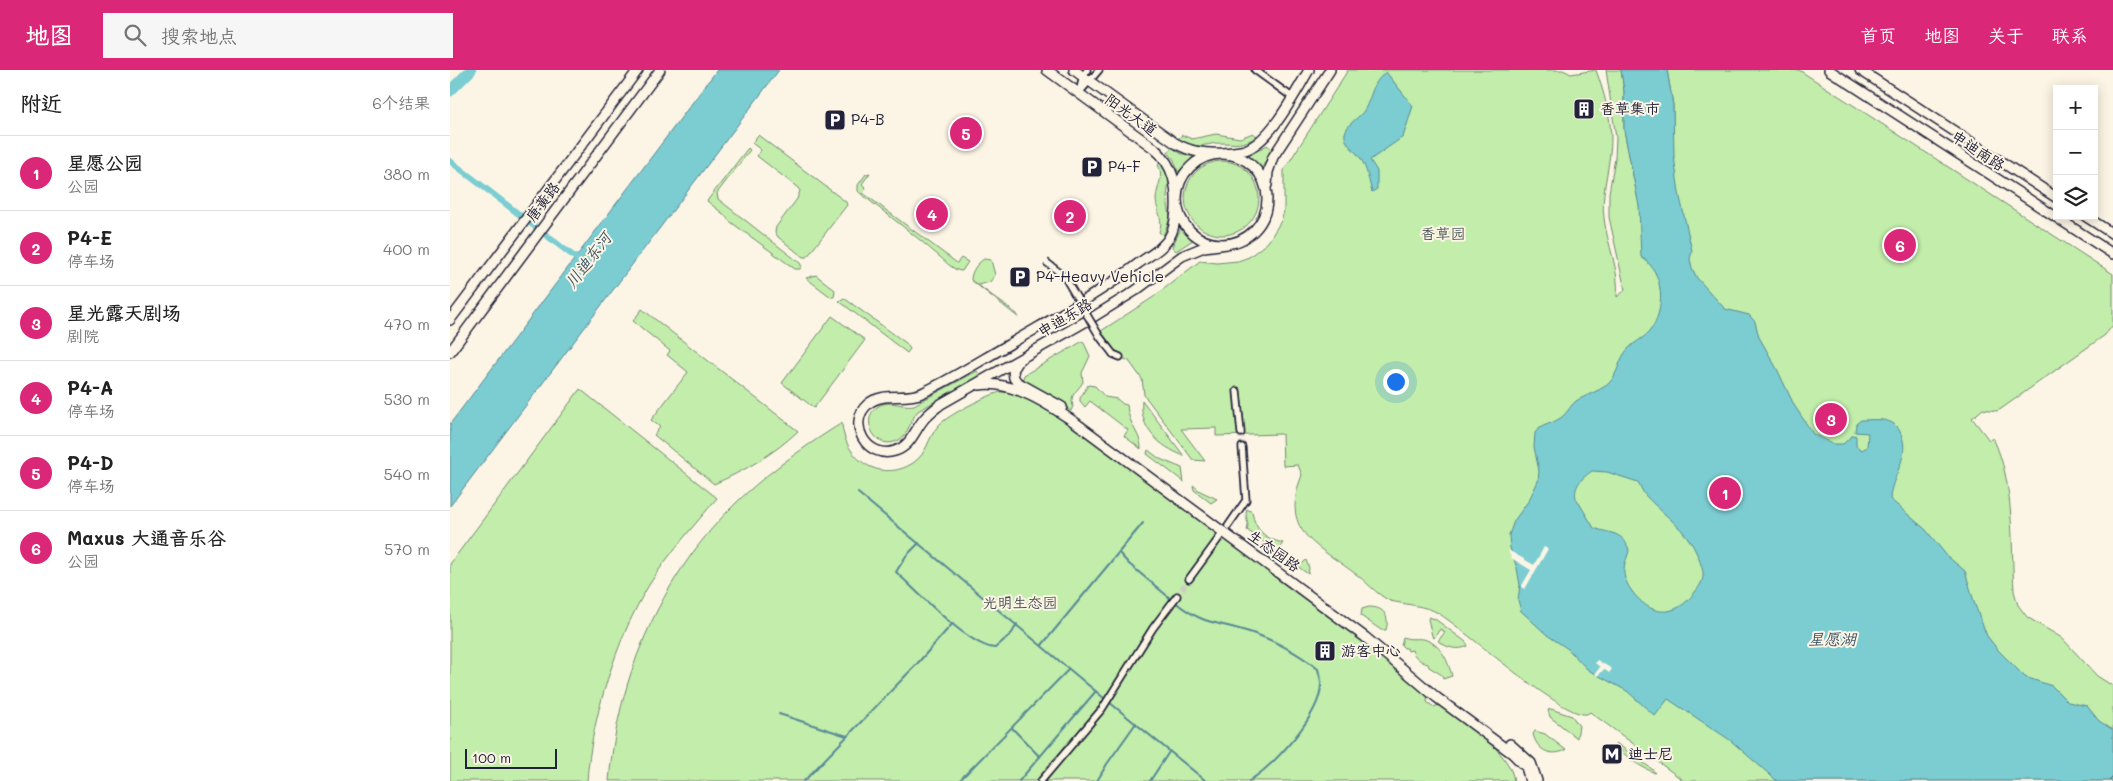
<!DOCTYPE html>
<html lang="zh">
<head>
<meta charset="utf-8">
<style>
  body { margin:0; font-family:Mali,"LXGW WenKai TC",sans-serif; background:#f6f6f6; color:#222 }
  .controls { position:absolute; right:15px; top:15px; display:grid; overflow:hidden; border-radius:0px; box-shadow:0 2px 12px #0003 }
  .controls button { width:45px; height:45px; display:grid; place-items:center; padding:0; border:0; border-bottom:1px solid #e0e0e0; background:#fff; color:#222; font:25px sans-serif }
  .scale { position:absolute; left:15px; bottom:12px; width:92px; box-sizing:border-box; padding-left:5px; border:2px solid #22223b; border-top:0; font-size:14px; line-height:18px; white-space:nowrap; color:#22223b; -webkit-text-stroke:4px #fcf5e5; paint-order:stroke }
  .you { position:absolute; left:945px; top:311px; width:18px; height:18px; margin:-12px; border:4px solid #fff; border-radius:50%; background:#1a73e8; box-shadow:0 0 0 8px #1a73e833 }
  .badge { display:grid; place-items:center; width:32px; height:32px; border-radius:50%; background:#db2777; color:#fff; font-size:16px; font-weight:700 }
  .pin { position:absolute; translate:-50% -50%; border:2px solid #fff; box-shadow:0 1px 5px #0006 }
  .list { margin:0; padding:0; list-style:none }
  h2 { display:flex; justify-content:space-between; align-items:center; height:65px; margin:0; padding:0 20px; font-size:21px }
  h2 small { font-size:16px; font-weight:400; color:#767676 }
  .list li { display:grid; grid-template-columns:32px 1fr auto; gap:15px; align-items:center; box-sizing:border-box; height:75px; padding:0 20px; border-top:1px solid #e0e0e0 }
  .list b { display:block; font-size:19px; white-space:nowrap }
  .list p { margin:0; font-size:16px; white-space:nowrap; color:#767676 }
  .list em { font-size:16px; font-style:normal; color:#767676 }
  .icon { flex:none; width:28px; height:28px; fill:none; stroke:currentColor; stroke-width:2; stroke-linecap:round; stroke-linejoin:round }
  .map { position:relative; flex:none; width:1663px; height:711px; overflow:hidden }
  header { display:flex; align-items:center; gap:30px; box-sizing:border-box; height:70px; padding:0 25px; background:#db2777; color:#fff }
  header strong { font-size:24px }
  nav { display:flex; gap:28px; margin-inline-start:auto; font-size:18px }
  .search { width:350px; height:45px; background:#f6f6f6; display:flex; align-items:center; gap:12px; box-sizing:border-box; padding:0 18px; border-radius:0px; color:#767676; font-size:19px }
  main { display:flex }
  aside { flex:1; background:#fff }
  .map>svg:first-child { display:block }
  .green { fill:#c2edaa; stroke:#728872 }
  .water { fill:#7bcdd2; stroke:#578996; fill-rule:evenodd }
  .pier { fill:#fcf5e5 }
  .lines { fill:none; stroke-linecap:round; stroke-linejoin:round }
  .stream { stroke:#578996; stroke-width:2 }
  .canal { stroke:#7bcdd2; stroke-width:6 }
  .river { stroke:#7bcdd2; stroke-width:11 }
  .ferry { stroke:#3d5568; stroke-width:1; stroke-dasharray:6 5; stroke-linecap:butt }
  .street-tunnel { stroke:#d0cbc3; stroke-width:5.5; stroke-dasharray:5.5 3; stroke-linecap:butt }
  .street-casing { stroke:#22223b; stroke-width:9 }
  .secondary-casing { stroke:#22223b; stroke-width:12 }
  .street { stroke:#fcf5e5; stroke-width:5.5 }
  .secondary { stroke:#fcf5e5; stroke-width:9 }
  .street-bridge-casing { stroke:#22223b; stroke-width:9; stroke-linecap:butt }
  .street-bridge { stroke:#fcf5e5; stroke-width:5.5 }
  .labels { text-anchor:middle; stroke-width:4; stroke-linejoin:round; paint-order:stroke }
  .poi-label { font-size:15px; fill:#22223b; stroke:#fcf5e5; text-anchor:start }
  .street-label { font-size:15px; fill:#22223b; stroke:#fcf5e5 }
  .park-label { font-size:15px; fill:#4a5557; stroke:#fcf5e5 }
  .water-label { font-size:16px; font-style:italic; fill:#3d5568; stroke:#fcf5e5 }
</style>
</head>
<body>
<header>
<strong>地图</strong>
<div class="search"><svg class="icon" aria-label="search" viewBox="0 0 24 24"><circle cx="10" cy="10" r="6"/><path d="M15 15l6 6"/></svg>搜索地点</div>
<nav><a>首页</a><a>地图</a><a>关于</a><a>联系</a></nav>
</header>
<main>
<aside>
<h2>附近<small>6个结果</small></h2>
<ul class="list">
<li><span class="badge">1</span><div><b>星愿公园</b><p>公园</p></div><em>380 m</em></li>
<li><span class="badge">2</span><div><b>P4-E</b><p>停车场</p></div><em>400 m</em></li>
<li><span class="badge">3</span><div><b>星光露天剧场</b><p>剧院</p></div><em>470 m</em></li>
<li><span class="badge">4</span><div><b>P4-A</b><p>停车场</p></div><em>530 m</em></li>
<li><span class="badge">5</span><div><b>P4-D</b><p>停车场</p></div><em>540 m</em></li>
<li><span class="badge">6</span><div><b>Maxus 大通音乐谷</b><p>公园</p></div><em>570 m</em></li>
</ul>
</aside>
<div class="map">
<svg width="1663" height="711" viewBox="0 0 1663 711">
  <rect width="100%" height="100%" fill="#fcf5e5"/>
  <filter id="ink" filterUnits="userSpaceOnUse"><feTurbulence type="fractalNoise" baseFrequency=".02" numOctaves="2"/><feDisplacementMap in="SourceGraphic" scale="10" xChannelSelector="R" yChannelSelector="G"/><feConvolveMatrix kernelMatrix="1 2 1 2 8 2 1 2 1" color-interpolation-filters="sRGB"/></filter>
  <g filter="url(#ink)">
    <path class="green" d="M898,0H1113L1121,4L1146,0C1155,26 1164,55 1160,83C1158,104 1151,126 1154,148C1157,175 1170,199 1167,227L1175,220L1159,147V123L1165,88L1166,68L1156,0H1171L1174,21V60L1188,130L1228,123L1222,75L1223,35L1217,0H1349L1663,204V255L1655,265L1551,339L1547,341L1533,339L1522,348L1539,370L1543,368C1565,413 1561,472 1564,521L1568,535L1577,547L1612,568L1647,606L1663,616V711H1234L1140,642L1137,644C1114,649 1014,559 988,543C977,536 953,534 940,531C926,524 916,511 903,502C864,473 830,461 852,405L848,395L833,396L832,364L766,366V358L731,359L755,391L743,390L694,325L692,309L679,291L670,287L651,261L702,228L750,191L767,193L788,191L799,187L818,172L831,151L834,141V100Z
      M803,63L807,66C794,76 785,73 770,73C752,74 746,81 728,69L732,65L742,69L766,64L790,68Z
      M308,65L396,132L397,135L357,187H353L328,167L325,162L326,157L347,129L350,121L348,118L307,86L311,80L302,73Z
      M817,75L822,79L812,98L799,86Z
      M722,77L730,83L743,87L728,102L724,90L718,82Z
      M298,78L300,80L267,123L268,129L350,193L352,197L350,199H345L278,150L277,147L257,131Z
      M735 128a37 37 0 1 1 74 0a37 37 0 1 1-74 0Z
      M712,91L719,108L717,127L720,148L713,166L709,162C714,149 707,143 706,130C706,118 715,106 708,95Z
      M420,103L412,114L416,118L413,123L507,193L511,188L518,192L512,201C504,201 496,192 490,187C465,165 438,145 411,124L408,121V115L416,104Z
      M731,158L743,170L726,181L722,177Z
      M534,189L541,190L545,205L540,212L528,215L567,244L569,248L521,210C521,202 527,193 534,189Z
      M366,205L385,220L384,227H381L356,208Z
      M394,228L456,273L460,279L457,283L389,231Z
      M192,239L348,361C324,384 294,401 264,414L204,365L210,357L201,350L238,302L217,285L220,281L183,251Z
      M382,246L415,270L364,338L332,313Z
      M633,271L640,286L632,303L633,312C628,321 619,324 623,336L621,341L572,313L574,305Z
      M527,301L530,306L468,341C460,350 459,364 449,370C424,384 406,343 433,334C443,331 453,337 464,335Z
      M638,315L645,316L655,327L667,329L673,334L677,335C678,355 692,365 691,379L674,366L678,360L640,331L635,337L630,331V328Z
      M130,319L267,428C244,456 219,483 199,515C167,567 141,650 137,711H0V494Z
      M551,322C568,322 586,331 600,339L911,568L978,625L977,632L984,637L988,635C1013,651 1060,680 1064,711H159C169,596 219,488 308,413C334,391 363,371 392,353C394,389 430,414 463,393C478,383 477,369 488,356C496,346 539,324 551,322Z
      M692,330L734,386C709,376 689,359 692,330Z
      M698,380L710,389L732,398L734,412L697,384Z
      M743,415L750,421L767,429L761,433L744,420Z
      M797,439L802,442C805,460 815,469 833,473L829,479L851,495L856,490L859,498L858,504L797,460C800,453 794,447 797,439Z
      M919,537C934,537 940,546 936,560H931L911,546L912,539Z
      M979,547L985,549L1016,572L1018,576C1008,581 997,578 988,571L995,562L990,559L984,568L982,566L978,549Z
      M953,567C960,570 966,568 973,569C991,573 998,591 1002,606L993,609L992,605L979,597L978,594C972,593 963,586 962,580L958,581L957,578H954L951,575Z
      M1101,639L1122,646L1129,656L1127,668L1100,647L1098,640Z
      M1085,661L1095,664L1116,680C1101,687 1087,681 1083,664Z
      M1166,673L1202,699L1205,703C1191,697 1173,687 1166,673Z"/>
    <path class="water" d="M267,0H329L0,436V354Z
      M1171,0H1217L1223,35L1224,86L1229,123L1242,181L1240,189L1242,198L1247,208L1275,239L1299,245L1305,252L1309,267L1327,299L1344,335L1363,364L1384,374H1393L1403,365L1406,366V376L1412,380L1417,377L1418,363L1405,362L1406,354L1411,350C1427,350 1444,346 1451,364C1461,387 1441,406 1440,429L1476,460L1497,486L1515,501L1525,535L1537,566L1548,580L1575,607L1602,616L1618,632L1637,636L1649,651L1663,660V711H1327L1280,670L1218,629L1205,646L1177,621L1138,600L1118,579L1097,565L1071,541L1068,530L1070,515L1067,498L1060,478L1059,465L1064,451L1079,430L1088,411L1089,401L1084,377L1085,363C1090,355 1099,355 1107,350C1116,346 1119,337 1126,331C1136,325 1147,322 1157,315C1169,305 1168,289 1178,279C1184,272 1193,269 1199,262C1216,242 1215,201 1191,187L1189,136L1174,60V21ZM1142,401L1157,402L1188,412C1190,415 1192,421 1195,425C1212,444 1237,459 1247,484C1249,489 1252,496 1253,502C1254,510 1250,516 1245,522C1225,549 1200,547 1181,520C1177,514 1173,506 1174,499C1174,492 1178,487 1179,480C1173,461 1160,464 1144,458L1126,428C1123,416 1133,407 1142,401Z
      M936,2L963,36L953,67L920,90L927,101V119L922,122C919,112 917,98 911,89C906,81 893,73 895,63C898,52 910,48 915,39C923,24 921,14 936,2Z"/>
    <path class="pier" d="M1094,477L1098,479L1075,519L1071,517L1081,500L1061,488L1058,480L1084,495Z
      M1147,590L1162,599L1159,603L1154,599L1148,606L1145,604L1150,597L1145,593Z"/>
    <g class="lines">
      <path class="stream" d="M408,423L655,629
        M469,473L456,486L446,502C467,521 519,577 545,578L562,563L567,554
        M669,483L679,494L721,529
        M725,532C750,552 759,551 789,559C816,566 846,581 868,599C869,604 871,609 871,614C871,645 824,695 799,711
        M592,575L693,453
        M659,632L756,711
        M329,644L397,666
        M562,658L590,687
        M354,711L466,595L503,553
        M509,711L619,599
        M569,711L646,621
        M647,711L657,694L686,653
        M700,711L719,682"/>
      <path class="canal" d="M0,91L131,192"/>
      <path class="river" d="M0,21L21,0"/>
      <path class="ferry" d="M1659,711L1663,707"/>
      <path class="street-tunnel" d="M791,363L792,377
        M727,526L739,509"/>
      <g class="street-casing">
        <path id="street" d="M805,0L842,27
          M629,23L649,0
          M629,23L633,6L637,0
          M663,284L670,287
          M787,321L791,363
          M778,456L796,430L792,377
          M739,509L772,464
          M591,711L652,639L703,558L727,526"/>
      </g>
      <g class="secondary-casing">
        <path id="secondary" d="M597,0L705,79C724,96 727,116 726,140C725,149 725,158 720,166C714,178 700,185 689,193C649,224 602,249 558,275C530,291 502,309 472,323C455,331 433,321 418,334C396,353 417,390 445,381C461,376 464,361 474,349C479,343 485,339 491,334L640,249L685,221L732,186L754,177L777,174
          M624,0L725,73C741,82 754,84 773,83C780,82 788,82 795,80C821,71 845,23 859,0
          M1379,0L1663,184
          M1410,0L1607,128
          M727 129a45 45 0 1 1 90 0a45 45 0 1 1-90 0Z
          M817,115L818,102L823,87L880,0
          M1635,146L1663,164
          M0,250L188,0
          M0,282L210,0
          M568,292L563,300L564,308L567,312L612,337
          M529,315C561,309 601,336 626,353L915,567L986,627L1063,684L1076,697L1080,711
          M1060,674L1081,693L1087,711"/>
      </g>
      <use href="#street" class="street"/>
      <use href="#secondary" class="secondary"/>
      <g class="street-bridge-casing">
        <path id="street-bridge" d="M596,192L614,206L650,267L663,284"/>
      </g>
      <use href="#street-bridge" class="street-bridge"/>
    </g>
  </g>
  <defs>
    <g id="building-square" transform="scale(1.125)"><rect x="-9" y="-9" width="18" height="18" rx="4" fill="#22223b" stroke="#fcf5e5"/><path d="M-4-6H4V6H1V3H-1V6H-4ZM-2.5-4.3h1.7v1.8h-1.7ZM.8-4.3h1.7v1.8H.8ZM-2.5-1h1.7V.8h-1.7ZM.8-1h1.7V.8H.8Z" fill="#fff"/></g>
    <g id="parking-square" transform="scale(1.125)"><rect x="-9" y="-9" width="18" height="18" rx="4" fill="#22223b" stroke="#fcf5e5"/><path d="M-3.5-5.5H1a3.5 3.5 0 0 1 0 7H-1V5.5H-3.5ZM-1-3.4V-.6H.8a1.4 1.4 0 0 0 0-2.8Z" fill="#fff"/></g>
    <g id="metro-square" transform="scale(1.125)"><rect x="-9" y="-9" width="18" height="18" rx="4" fill="#22223b" stroke="#fcf5e5"/><path d="M-5.5 5V-5H-3L0 0L3-5H5.5V5H3V-.5L0 4L-3-.5V5Z" fill="#fff"/></g>
  </defs>
  <g fill-rule="evenodd">
    <use href="#building-square" x="1134" y="39"/>
    <use href="#parking-square" x="385" y="50"/>
    <use href="#parking-square" x="642" y="97"/>
    <use href="#parking-square" x="570" y="207"/>
    <use href="#building-square" x="875" y="581"/>
    <use href="#metro-square" x="1162" y="684"/>
  </g>
  <g class="labels">
    <g class="poi-label">
      <text x="1150" y="44">香草集市</text>
      <text x="401" y="55">P4-B</text>
      <text x="658" y="102">P4-F</text>
      <text x="586" y="212">P4-Heavy Vehicle</text>
      <text x="891" y="586">游客中心</text>
      <text x="1178" y="689">迪士尼</text>
    </g>
    <g class="street-label">
      <text transform="translate(681 45) rotate(36)" y="5">阳光大道</text>
      <text transform="translate(1528 81) rotate(33)" y="5">申迪南路</text>
      <text transform="translate(93 132) rotate(-53)" y="5">唐黄路</text>
      <text transform="translate(615 248) rotate(-31)" y="5">申迪东路</text>
      <text transform="translate(824 481) rotate(36)" y="5">生态园路</text>
    </g>
    <g class="park-label">
      <text x="993" y="169">香草园</text>
      <text x="570" y="538">光明生态园</text>
    </g>
    <g class="water-label">
      <text transform="translate(138 190) rotate(-53)" y="6">川迪东河</text>
      <text x="1382" y="575">星愿湖</text>
    </g>
  </g>
</svg>
<div class="controls">
<button>+</button>
<button>−</button>
<button><svg class="icon" aria-label="layers" viewBox="0 0 24 24"><path d="M12 4l9 5-9 5-9-5zM3 14l9 5 9-5"/></svg></button>
</div>
<div class="scale">100 m</div>
<div class="you"></div>
<div class="pin badge" style="left:1275px;top:423px">1</div>
<div class="pin badge" style="left:620px;top:146px">2</div>
<div class="pin badge" style="left:1381px;top:349px">3</div>
<div class="pin badge" style="left:482px;top:144px">4</div>
<div class="pin badge" style="left:516px;top:63px">5</div>
<div class="pin badge" style="left:1450px;top:175px">6</div>
</div>
</main>
</body>
</html>
